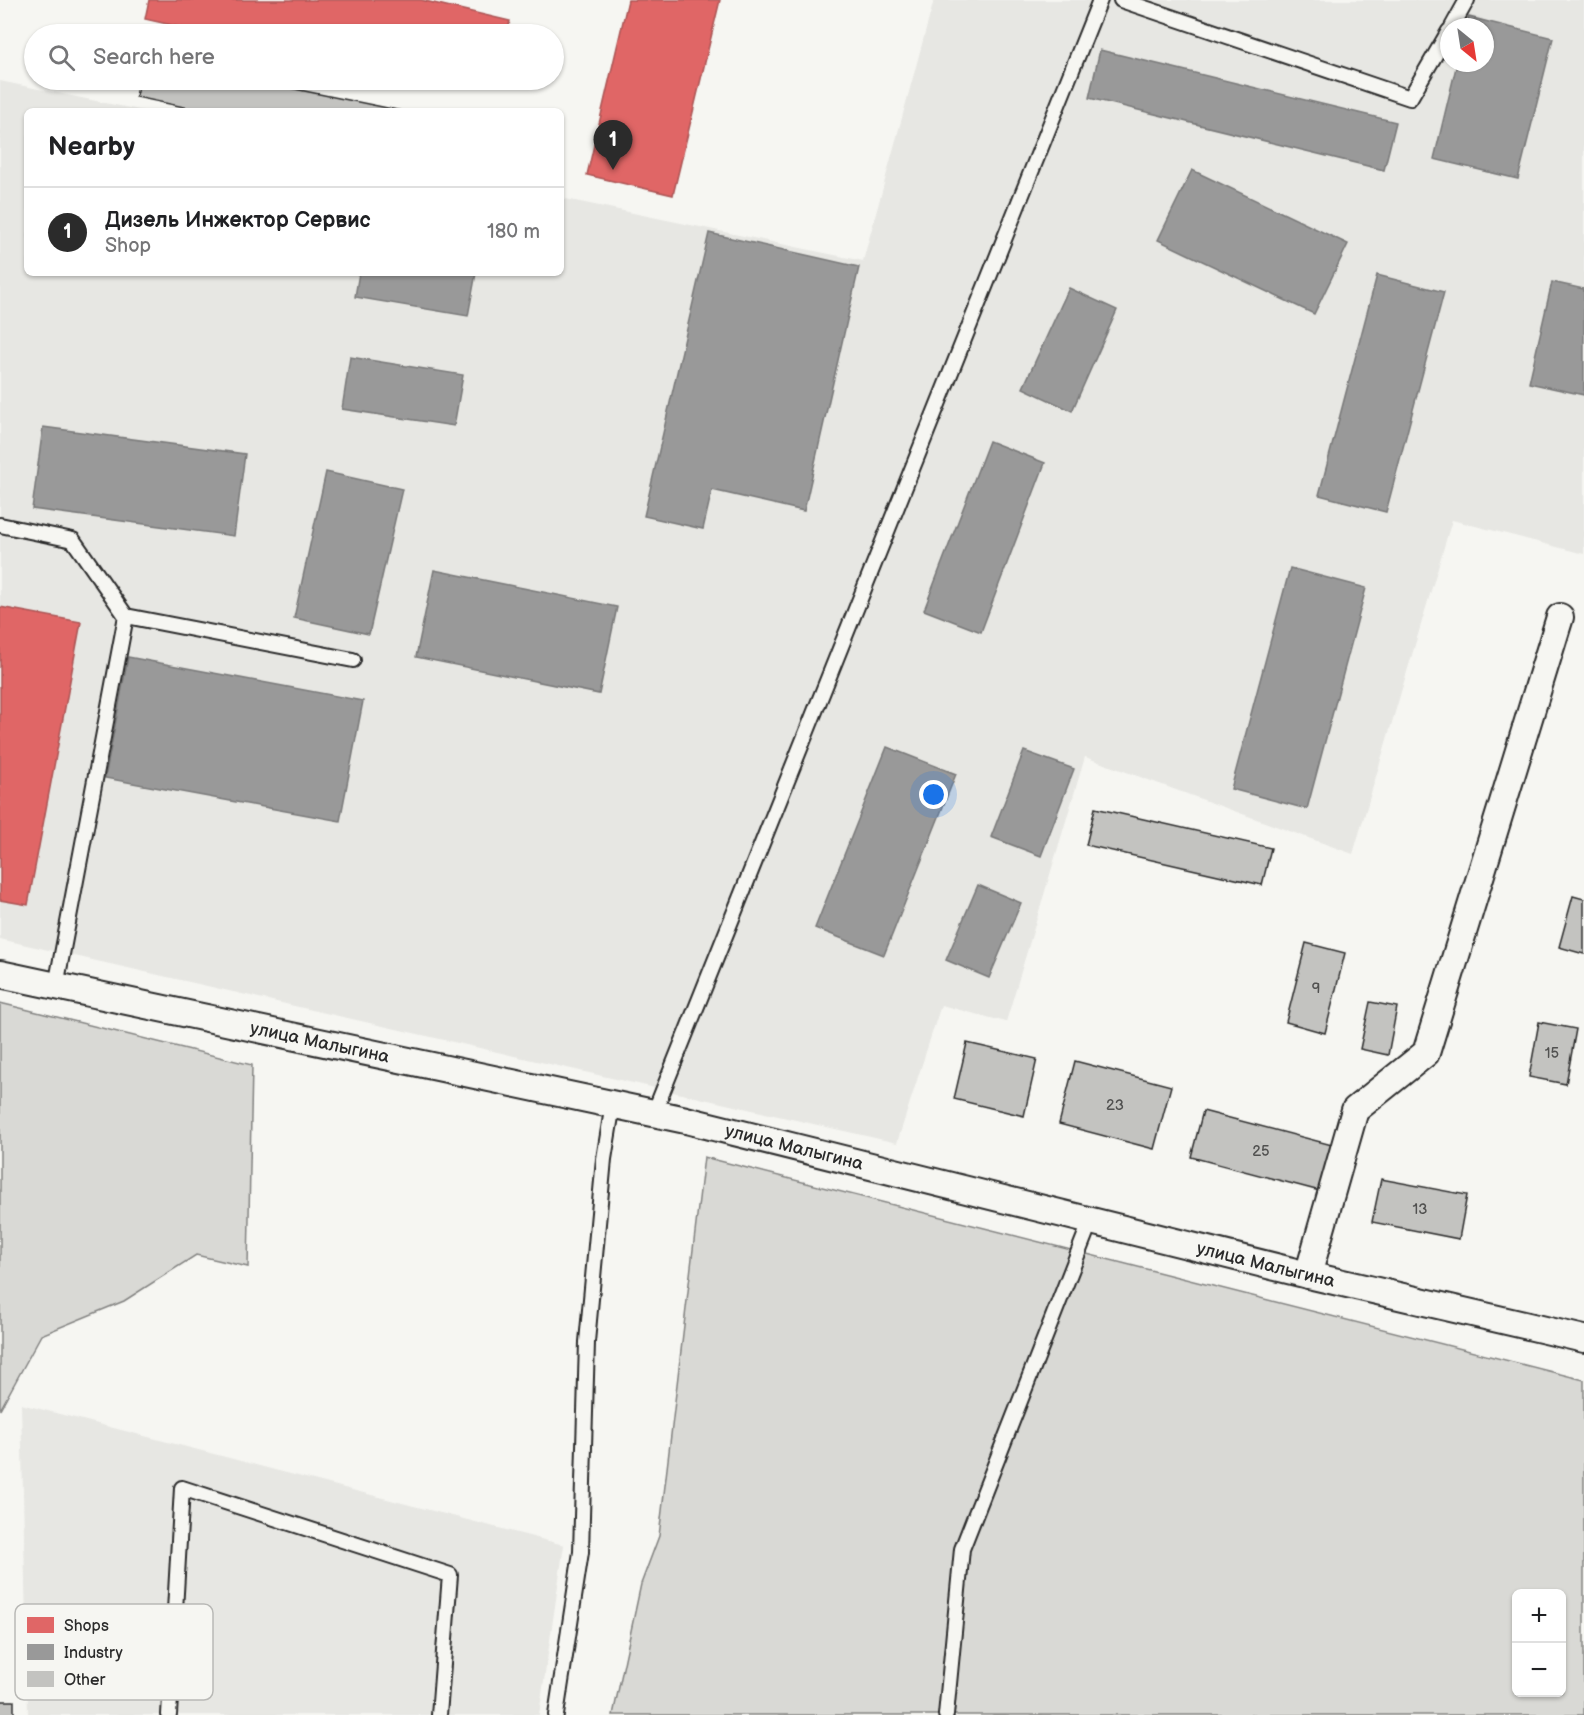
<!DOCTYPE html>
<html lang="en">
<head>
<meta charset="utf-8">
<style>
  body { margin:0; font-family:"Balsamiq Sans",sans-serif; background:#f6f6f6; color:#202124 }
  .controls { position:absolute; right:18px; bottom:18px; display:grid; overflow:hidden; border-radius:9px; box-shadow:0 2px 4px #0004 }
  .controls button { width:54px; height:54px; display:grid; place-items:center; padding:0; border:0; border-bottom:2px solid #e0e0e0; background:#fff; color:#202124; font:30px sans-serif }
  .compass { position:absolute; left:1440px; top:18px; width:54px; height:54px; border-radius:50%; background:#fff; box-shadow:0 2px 4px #0004; rotate:150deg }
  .you { position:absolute; left:934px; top:795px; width:21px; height:21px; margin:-15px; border:4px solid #fff; border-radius:50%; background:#1a73e8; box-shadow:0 0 0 9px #1a73e833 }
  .badge { display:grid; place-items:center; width:39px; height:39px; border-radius:50%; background:#2b2b2b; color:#fff; font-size:20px; font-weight:700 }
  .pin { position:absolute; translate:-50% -50px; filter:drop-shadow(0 2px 3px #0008) }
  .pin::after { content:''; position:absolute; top:32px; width:21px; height:18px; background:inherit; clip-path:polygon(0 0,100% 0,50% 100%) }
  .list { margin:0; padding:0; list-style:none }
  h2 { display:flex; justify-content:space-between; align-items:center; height:78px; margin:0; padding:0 24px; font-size:26px }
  h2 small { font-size:20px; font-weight:400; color:#757577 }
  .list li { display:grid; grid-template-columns:39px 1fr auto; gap:18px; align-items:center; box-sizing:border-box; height:90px; padding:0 24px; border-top:2px solid #e0e0e0 }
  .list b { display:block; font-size:22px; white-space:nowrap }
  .list p { margin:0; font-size:20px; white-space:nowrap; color:#757577 }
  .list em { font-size:20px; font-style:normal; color:#757577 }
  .icon { flex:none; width:33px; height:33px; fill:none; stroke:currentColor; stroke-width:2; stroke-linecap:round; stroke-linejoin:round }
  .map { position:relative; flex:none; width:1584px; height:1715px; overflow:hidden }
  .search { position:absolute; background:#fff; box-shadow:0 2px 4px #0004; left:24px; top:24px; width:540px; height:66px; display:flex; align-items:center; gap:15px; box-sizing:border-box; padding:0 21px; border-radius:33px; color:#757577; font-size:22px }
  .panel { position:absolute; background:#fff; box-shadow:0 2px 4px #0004; left:24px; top:108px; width:540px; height:168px; border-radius:9px }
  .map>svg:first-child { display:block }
  .built { fill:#e7e7e3; fill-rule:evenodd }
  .green { fill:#d9d9d5; stroke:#828280; stroke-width:1.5; fill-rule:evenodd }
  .shops { fill:#e06666; stroke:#aa5454; stroke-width:1.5 }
  .industry { fill:#999; stroke:#787878; stroke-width:1.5 }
  .building { fill:#c3c3c0; stroke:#2b2b2b; stroke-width:1.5 }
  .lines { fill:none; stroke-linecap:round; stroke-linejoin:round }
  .service-casing { stroke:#2b2b2b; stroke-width:18 }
  .minor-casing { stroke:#2b2b2b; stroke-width:30 }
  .service { stroke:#f6f6f2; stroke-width:14 }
  .minor { stroke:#f6f6f2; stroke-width:26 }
  .labels { text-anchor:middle; stroke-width:6; stroke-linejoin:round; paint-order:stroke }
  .number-label { font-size:15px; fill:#515150 }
  .street-label { font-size:18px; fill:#2b2b2b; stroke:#f6f6f2 }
  .key { fill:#f6f6f2; stroke:#b9b9b6; stroke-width:1.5 }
  .key-label { font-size:16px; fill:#2b2b2b }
</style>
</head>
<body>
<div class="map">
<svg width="1584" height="1715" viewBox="0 0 1584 1715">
  <rect width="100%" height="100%" fill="#f6f6f2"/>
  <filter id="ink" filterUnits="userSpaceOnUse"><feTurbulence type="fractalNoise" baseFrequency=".0167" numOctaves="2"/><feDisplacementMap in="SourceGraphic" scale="12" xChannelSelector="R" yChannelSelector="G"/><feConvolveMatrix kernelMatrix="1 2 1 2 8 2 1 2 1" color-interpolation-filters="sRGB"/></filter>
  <g filter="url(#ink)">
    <path class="built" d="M934,0H1584V554L1452,520L1353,854L1085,757L1006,1022L941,1005L897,1143L0,939V81L144,111H27V273H561V198L863,261ZM1449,27H1485V63H1449Z
      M21,1404L564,1545L539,1715H28Z"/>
    <path class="green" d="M0,1003L252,1065L248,1267L196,1255L124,1301L41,1335L0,1410Z
      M704,1157L1584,1380V1715H613L641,1584L659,1536ZM1516,1594H1562V1692H1516Z"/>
    <path class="shops" d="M149,0H421L510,21L507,34H211L145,19Z
      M628,0H720L673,195L587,175Z
      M0,607L81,622L28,905L0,900Z"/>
    <path class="industry" d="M1469,17L1553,38L1518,179L1434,159L1457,63H1485V27H1466Z
      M1100,50L1396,122L1384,170L1089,98Z
      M1192,170L1348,244L1314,314L1158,240Z
      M709,233L859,267L804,511L712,490L703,529L644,516Z
      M359,273H476L468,316L355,297Z
      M1377,275L1444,292L1386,512L1319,495Z
      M1552,282L1584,289V395L1529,383Z
      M1069,288L1117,310L1072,411L1023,388Z
      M350,357L463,375L454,426L342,409Z
      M43,427L245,454L234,536L32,509Z
      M989,441L1045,463L981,632L924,610Z
      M326,472L402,489L369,634L294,618Z
      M1290,568L1366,588L1307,809L1231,789Z
      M434,570L617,607L599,694L416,657Z
      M128,657L363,701L340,821L105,778Z
      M887,747L956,774L884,955L815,928Z
      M1024,751L1074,769L1041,856L991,837Z
      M978,885L1021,903L989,978L946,960Z"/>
    <path class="building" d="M139,80H251L402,111H203L136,97Z
      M1095,808L1271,848L1262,885L1086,845Z
      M1573,896L1584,899V954L1559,947Z
      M1306,943L1345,953L1325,1033L1286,1022Z
      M1370,1002L1397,1007L1388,1055L1360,1049Z
      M1539,1022L1576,1029L1566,1084L1529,1077Z
      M967,1043L1037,1059L1024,1116L954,1099Z
      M1075,1061L1171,1086L1154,1149L1059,1124Z
      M1203,1111L1332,1145L1320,1191L1191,1157Z
      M1381,1179L1467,1195L1459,1239L1372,1222Z
      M0,1701H14V1715H0Z"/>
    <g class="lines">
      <g class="service-casing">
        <path id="service" d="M1121,0L1410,98L1449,31
          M1452,27L1467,0
          M0,525L73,540L126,616L353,660
          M56,986L126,616
          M654,1113L1100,0
          M169,1715L182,1488L450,1575L439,1715
          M556,1715L581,1552L587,1342L604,1159L613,1104
          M946,1715L962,1549L1091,1220"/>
      </g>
      <g class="minor-casing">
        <g id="minor">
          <path id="s1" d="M0,974L686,1120L1308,1275L1584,1339"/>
          <path d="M1308,1275L1355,1110L1426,1053L1560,617"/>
        </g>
      </g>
      <use href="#service" class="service"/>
      <use href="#minor" class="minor"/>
    </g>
  </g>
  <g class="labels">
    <g class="number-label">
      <text x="1316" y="993">9</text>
      <text x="1552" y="1058">15</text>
      <text x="1115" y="1110">23</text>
      <text x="1261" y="1156">25</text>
      <text x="1420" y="1214">13</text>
    </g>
    <g class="street-label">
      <text dy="6" stroke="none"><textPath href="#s1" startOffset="327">улица Малыгина</textPath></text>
      <text dy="6" stroke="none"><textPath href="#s1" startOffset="813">улица Малыгина</textPath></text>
      <text dy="6" stroke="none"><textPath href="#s1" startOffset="1299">улица Малыгина</textPath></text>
    </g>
  </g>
  <rect x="15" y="1604" width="198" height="96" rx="9" class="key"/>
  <rect x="27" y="1617" width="27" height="16" fill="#e06666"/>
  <rect x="27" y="1644" width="27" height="16" fill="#999"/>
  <rect x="27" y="1671" width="27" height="16" fill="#c3c3c0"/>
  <g class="key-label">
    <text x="64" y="1631">Shops</text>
    <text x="64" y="1658">Industry</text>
    <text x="64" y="1685">Other</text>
  </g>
</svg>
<div class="controls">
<button>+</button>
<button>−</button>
</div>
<svg class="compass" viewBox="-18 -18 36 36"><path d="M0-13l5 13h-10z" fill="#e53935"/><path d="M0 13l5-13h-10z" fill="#757577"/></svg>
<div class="you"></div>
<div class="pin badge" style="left:613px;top:170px">1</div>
<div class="search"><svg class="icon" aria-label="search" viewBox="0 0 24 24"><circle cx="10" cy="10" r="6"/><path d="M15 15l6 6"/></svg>Search here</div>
<section class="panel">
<h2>Nearby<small></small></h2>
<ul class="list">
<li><span class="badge">1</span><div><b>Дизель Инжектор Сервис</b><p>Shop</p></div><em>180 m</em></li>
</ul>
</section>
</div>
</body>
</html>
